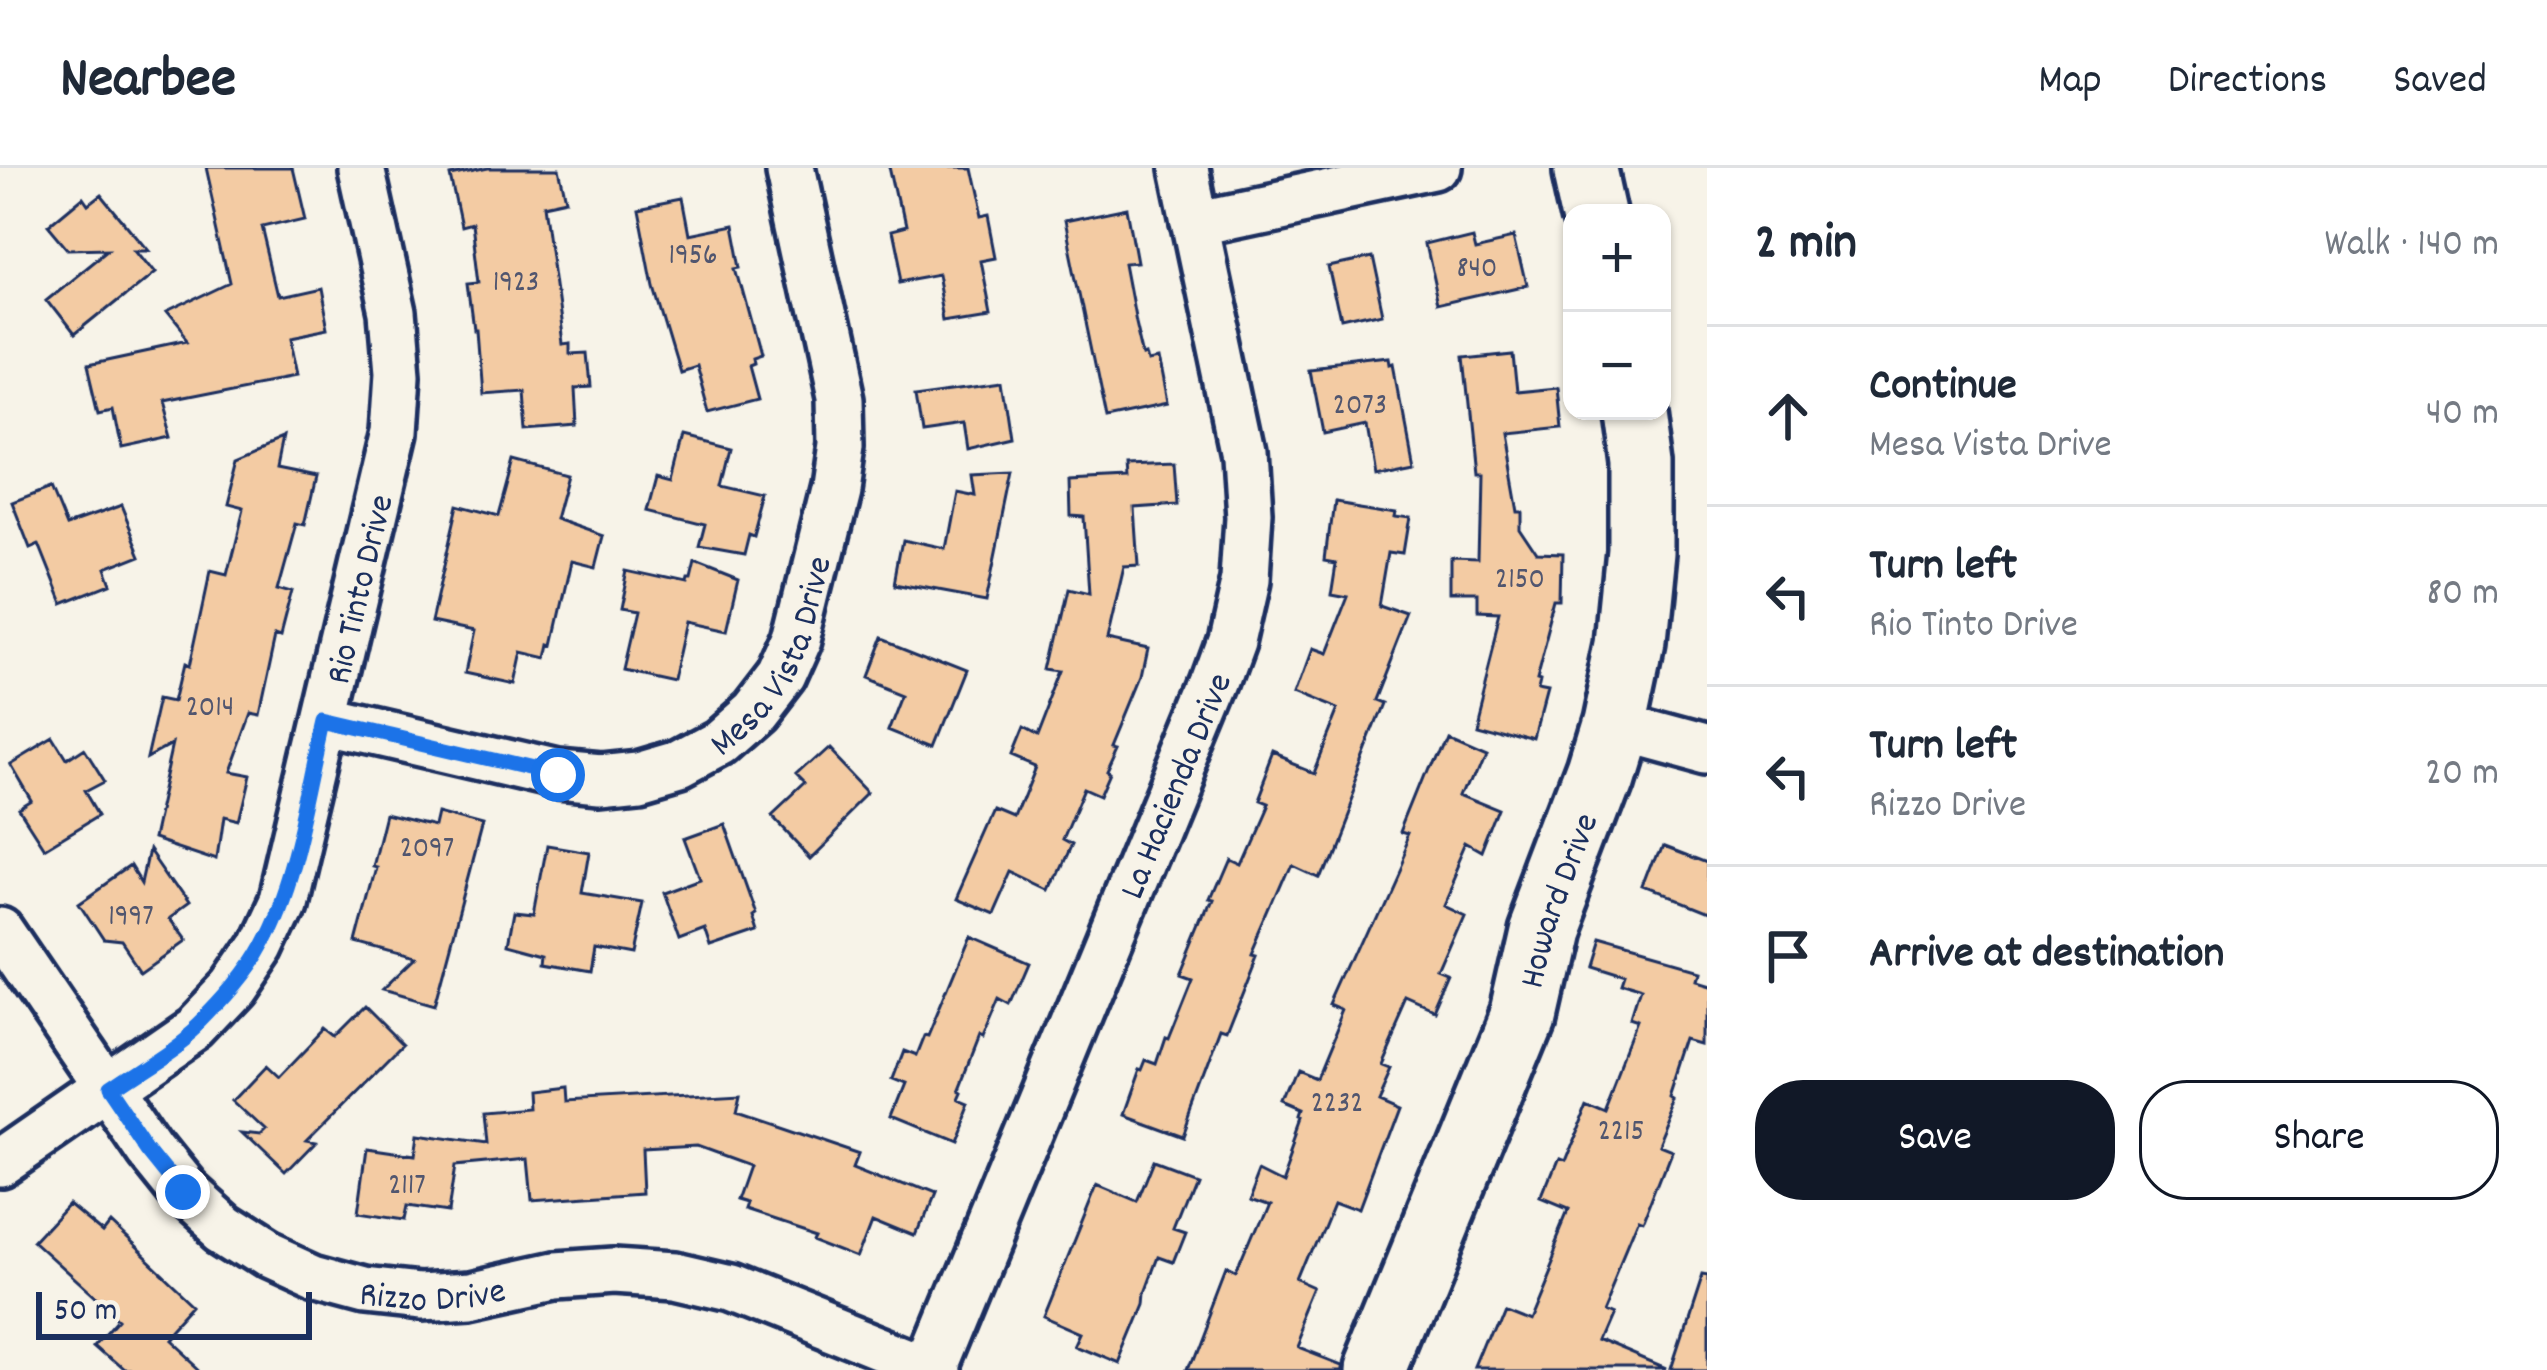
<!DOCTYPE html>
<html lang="en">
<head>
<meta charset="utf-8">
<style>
  body { margin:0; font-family:Dekko,sans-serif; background:#f6f6f7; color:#1f2937 }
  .controls { position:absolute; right:36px; top:36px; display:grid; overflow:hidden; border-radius:24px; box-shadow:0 3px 9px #0004 }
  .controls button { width:108px; height:108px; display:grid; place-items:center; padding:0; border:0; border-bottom:3px solid #e0e1e3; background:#fff; color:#1f2937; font:60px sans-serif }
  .scale { position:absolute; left:36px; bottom:30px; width:276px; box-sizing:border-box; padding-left:12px; border:6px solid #1b2f5e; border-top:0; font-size:33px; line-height:42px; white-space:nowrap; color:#1b2f5e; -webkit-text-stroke:9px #f7f3e8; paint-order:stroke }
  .stop { position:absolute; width:36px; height:36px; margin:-27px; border:9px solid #1a73e8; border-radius:50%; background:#fff }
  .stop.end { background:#1a73e8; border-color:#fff; box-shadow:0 3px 12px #0008 }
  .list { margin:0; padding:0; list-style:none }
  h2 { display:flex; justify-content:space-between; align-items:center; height:156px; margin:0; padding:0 48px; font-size:51px }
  h2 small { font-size:39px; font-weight:400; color:#747a83 }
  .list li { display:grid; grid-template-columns:78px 1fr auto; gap:36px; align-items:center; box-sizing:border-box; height:180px; padding:0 48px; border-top:3px solid #e0e1e3 }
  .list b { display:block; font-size:45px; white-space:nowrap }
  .list p { margin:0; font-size:39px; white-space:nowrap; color:#747a83 }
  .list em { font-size:39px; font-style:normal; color:#747a83 }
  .actions { display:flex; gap:24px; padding:36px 48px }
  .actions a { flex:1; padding:27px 0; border:3px solid #111827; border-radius:48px; text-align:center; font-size:42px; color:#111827 }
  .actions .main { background:#111827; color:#fff }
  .icon { flex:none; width:66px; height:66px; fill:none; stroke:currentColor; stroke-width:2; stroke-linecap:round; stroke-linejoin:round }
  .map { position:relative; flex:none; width:1707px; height:1202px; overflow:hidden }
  header { display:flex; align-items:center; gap:72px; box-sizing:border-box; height:168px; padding:0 60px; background:#fff; border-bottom:3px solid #e0e1e3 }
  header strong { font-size:57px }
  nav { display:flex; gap:66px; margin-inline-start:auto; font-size:42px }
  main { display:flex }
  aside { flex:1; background:#fff }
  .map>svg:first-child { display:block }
  .building { fill:#f3cba3; stroke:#1b2f5e; stroke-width:3 }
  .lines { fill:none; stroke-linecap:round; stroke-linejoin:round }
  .street-casing { stroke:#1b2f5e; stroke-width:54 }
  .secondary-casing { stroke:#1b2f5e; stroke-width:72 }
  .street { stroke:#f7f3e8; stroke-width:45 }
  .secondary { stroke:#f7f3e8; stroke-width:63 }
  .route { stroke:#1a73e8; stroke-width:15 }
  .labels { text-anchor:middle; stroke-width:9; stroke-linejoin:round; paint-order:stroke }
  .number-label { font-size:30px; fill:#51566f }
  .street-label { font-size:36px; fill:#1b2f5e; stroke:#f7f3e8 }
</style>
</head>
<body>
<header>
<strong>Nearbee</strong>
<nav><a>Map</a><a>Directions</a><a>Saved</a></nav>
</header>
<main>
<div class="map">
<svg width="1707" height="1202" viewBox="0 0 1707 1202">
  <rect width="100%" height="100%" fill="#f7f3e8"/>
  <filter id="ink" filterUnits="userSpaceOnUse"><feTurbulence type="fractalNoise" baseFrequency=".00833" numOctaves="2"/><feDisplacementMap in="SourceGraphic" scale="24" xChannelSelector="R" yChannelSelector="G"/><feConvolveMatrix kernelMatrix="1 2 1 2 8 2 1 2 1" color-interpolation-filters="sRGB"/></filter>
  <g filter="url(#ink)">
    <path class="building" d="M206,0H293L305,51L262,61L278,128L318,119L326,161L285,169L293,209L162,235L172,270L121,281L113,239L100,242L89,196L187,175L165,148L232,116Z
      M487,0H559L566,31L543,36L562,177L570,176V186L588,185L591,219L575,220L577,258L527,262L524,222L481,225L476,161H474L468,115L479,114L472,56L461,59L450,8Z
      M889,0H968L979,50L988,48L996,89L981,92L991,144L949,151L941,108L897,116L887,68L903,64Z
      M101,25L146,80H133L152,104L74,167L46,131L109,80L68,81L48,57L83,28L88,35Z
      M683,29L690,66L734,57L742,99L737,100L761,188L752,191L753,196L748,198L757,231L707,244L694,197L678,202L652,116L637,38Z
      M1127,40L1137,94L1124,95L1135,153L1143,187L1146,186L1148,194L1158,192L1167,238L1105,251L1064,53Z
      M1472,64L1475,76L1516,67L1528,119L1441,139L1427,75Z
      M1369,90L1382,151L1342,160L1329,99Z
      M1510,182L1514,223L1556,219L1560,259L1502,265L1515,338H1520V358L1538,385L1563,386L1562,435H1556L1535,514L1538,515L1536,524L1546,526L1534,571L1471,554L1498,449L1477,448V433H1451V393L1478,394L1480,304H1474L1462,187Z
      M1392,194L1393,200L1396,199L1414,293L1373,301L1365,255L1323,264L1311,203Z
      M1006,209L1015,270L968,281L964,255L922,261L916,221Z
      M684,268L731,280L722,318L765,328L754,369L749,367L744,387L699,379L705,356L649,342L658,308L673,312Z
      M283,272L277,301L316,309L305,357L297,355L279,420L293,424L281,470L275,468L258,547L248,545L226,605L247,609L236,655L220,651L214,693L151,672L172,577L148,590L162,529L176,532L185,494L190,496L210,403L226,407L242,343L226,339L238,291Z
      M514,293L567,307L555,351L604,368L596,399L572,393L553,477L550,476L547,490L522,484L515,516L465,505L474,463L431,454L458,337L499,348Z
      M1174,296L1177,337L1135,340L1139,398L1124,399L1107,472L1148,481L1142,509L1114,577L1118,578L1107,602L1110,604L1100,627L1084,620L1062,672L1071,677L1051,722L1013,704L994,747L956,731L995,643L1014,651L1035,599L1011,589L1022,562L1037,570L1063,503L1051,501L1069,421L1089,426L1084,349L1071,348L1070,314L1127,311L1126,298Z
      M1013,305L987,431L895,414L903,372L944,381L955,323L975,327L972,307Z
      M51,319L67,358L121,339L141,387L105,401L111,417L63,436L39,376L30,380L12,334Z
      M1333,332L1397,342L1396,348L1411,350L1405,387L1391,385L1382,438L1411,448L1377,534L1385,537L1318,707L1294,696L1255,786L1259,787L1227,868L1221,866L1183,968L1123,946L1139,901L1142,902L1146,892L1157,896L1166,869L1169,870L1193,810L1182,806L1212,733L1208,732L1226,690L1237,695L1262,638L1254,635L1272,588L1314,605L1339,543L1294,525L1310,481L1324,486L1348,425L1332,422L1337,390L1326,388Z
      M695,395L738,412L726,463L684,454L671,512L621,501L634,445L620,442L628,403L687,416L688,412H691Z
      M881,468L967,502L937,577L892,559L906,523L866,507Z
      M1445,562L1482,578L1463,625L1505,642L1487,688L1471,679L1446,736L1467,746L1441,806L1451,810L1435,847L1408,835L1381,896L1389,899L1376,928L1397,937L1358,1041L1334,1032L1300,1115L1320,1124L1297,1180L1341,1197V1202H1188L1226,1103L1236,1108L1267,1034L1247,1027L1259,996L1283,1008L1303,953L1301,952L1303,946L1284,938L1298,904L1317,912L1346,842L1334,837L1410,668L1403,666Z
      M54,571L67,592L85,580L105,612L86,622L100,646L44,680L19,641L32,633L11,597Z
      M829,579L873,625L809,688L773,650L806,619L796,609Z
      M437,645L482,657L434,837L382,822L414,791L356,775L376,699L372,698L385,646L434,658Z
      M724,656L756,746L753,748L758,764L711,780L705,762L679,772L662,724L700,710L685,670Z
      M547,677L589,684L582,725L642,735L631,786L594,779L590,803L545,795L546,786L508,776L514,744L534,746Z
      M1665,677L1707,693V748L1647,724Z
      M148,683L186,738L168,751L183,772L141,802L122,774L104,772L79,734L131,698L141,714Z
      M969,769L1029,795L1011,837L1000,831L983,871L979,869L959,920L962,922L959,929L969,933L952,976L891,951L904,918L891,913L902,884L915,889L923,869L927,870Z
      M1593,774L1692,802L1690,810L1707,815V877L1693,873L1675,928L1678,930L1658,978L1671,983L1642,1057L1637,1055L1601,1141L1610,1145L1598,1173L1667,1202H1474L1501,1136L1526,1146L1568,1045L1541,1034L1556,997L1561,999L1588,931L1609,940L1641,859L1632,856L1641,827L1617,820L1620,811L1585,800Z
      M365,839L402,876L307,972L317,974L286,1006L242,964L259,966L264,961L233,932L266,897L279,909L325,861L335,869Z
      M563,920L564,934L740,924L736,942L860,984L855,997L932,1028L917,1065L876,1048L861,1087L815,1069L817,1065L744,1041L746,1035L736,1032L748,998L696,979L643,982L645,1024L532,1032L528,991L455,998L448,1044L407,1038L404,1052L358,1045L367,980L415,987L418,966L486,976L483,945L529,941L528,924Z
      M1154,992L1194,1007L1173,1060L1185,1064L1173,1094L1159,1089L1146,1124L1145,1136L1120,1196L1077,1178L1083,1165L1044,1148L1097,1017L1137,1034Z
      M68,1035L102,1063L109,1054L194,1134L163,1168L200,1202H124L97,1178L120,1152L33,1073Z
      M1701,1110L1707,1111V1202H1671Z"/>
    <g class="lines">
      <g class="street-casing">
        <g id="street">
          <path d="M1195,52L1438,0"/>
          <path id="s1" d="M327,553L558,607L601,611L639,607L680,595L719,574L753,544L780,509L797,471L834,321L840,280L839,231L789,0"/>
          <path d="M1615,557L1707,582"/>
          <path id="s2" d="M0,763L150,983L183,1024L223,1060L267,1088L313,1109L365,1123L420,1129L471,1126L557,1107L614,1103L675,1107L731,1120L935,1202"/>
          <path id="s3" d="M0,995L195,860L233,820L262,777L283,732L394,264L398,204L393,145L361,0"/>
          <path id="s4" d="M932,1202L1215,515L1230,474L1244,412L1248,349L1244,284L1184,0"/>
        </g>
      </g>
      <g class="secondary-casing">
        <g id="secondary">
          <path d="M1586,0L1596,45"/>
          <path id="s5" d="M1376,1202L1522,845L1541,761L1600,606L1615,557L1632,476L1641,386V296L1634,243"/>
        </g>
      </g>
      <use href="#street" class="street"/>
      <use href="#secondary" class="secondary"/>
    </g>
  </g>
  <g class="lines" filter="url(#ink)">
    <path class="route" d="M183,1024L150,983L108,921C138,900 173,881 199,856C223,832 247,806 263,776C299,711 310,625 327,553L558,607"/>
  </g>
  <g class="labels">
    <g class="number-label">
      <text x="693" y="95">1956</text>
      <text x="1477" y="108">840</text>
      <text x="516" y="122">1923</text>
      <text x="1360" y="245">2073</text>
      <text x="1520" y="419">2150</text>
      <text x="210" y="547">2014</text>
      <text x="427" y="688">2097</text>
      <text x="131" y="756">1997</text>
      <text x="1337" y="943">2232</text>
      <text x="1621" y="971">2215</text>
      <text x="407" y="1025">2117</text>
    </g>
    <g class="street-label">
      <text dy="13" stroke="none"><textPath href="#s3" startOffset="714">Rio Tinto Drive</textPath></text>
      <text dy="13" stroke="none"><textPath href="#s1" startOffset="510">Mesa Vista Drive</textPath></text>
      <text dy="13" stroke="none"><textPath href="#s4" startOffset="633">La Hacienda Drive</textPath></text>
      <text dy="13" stroke="none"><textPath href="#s5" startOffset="504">Howard Drive</textPath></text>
      <text dy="13" stroke="none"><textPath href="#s2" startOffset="597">Rizzo Drive</textPath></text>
    </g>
  </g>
</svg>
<div class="controls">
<button>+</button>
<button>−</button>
</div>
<div class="scale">50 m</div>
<div class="stop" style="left:558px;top:607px"></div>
<div class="stop end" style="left:183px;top:1024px"></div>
</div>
<aside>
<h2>2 min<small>Walk · 140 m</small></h2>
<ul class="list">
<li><svg class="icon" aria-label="ahead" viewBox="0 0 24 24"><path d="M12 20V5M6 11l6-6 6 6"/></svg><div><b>Continue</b><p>Mesa Vista Drive</p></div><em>40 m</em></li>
<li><svg class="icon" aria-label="left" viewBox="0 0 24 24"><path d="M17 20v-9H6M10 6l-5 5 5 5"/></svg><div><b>Turn left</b><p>Rio Tinto Drive</p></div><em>80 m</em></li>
<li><svg class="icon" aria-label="left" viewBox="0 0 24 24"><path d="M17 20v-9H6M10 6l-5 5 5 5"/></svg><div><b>Turn left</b><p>Rizzo Drive</p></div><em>20 m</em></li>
<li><svg class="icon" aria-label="arrive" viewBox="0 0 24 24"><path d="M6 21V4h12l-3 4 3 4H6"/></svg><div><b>Arrive at destination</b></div></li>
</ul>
<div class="actions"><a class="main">Save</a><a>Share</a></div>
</aside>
</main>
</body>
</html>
